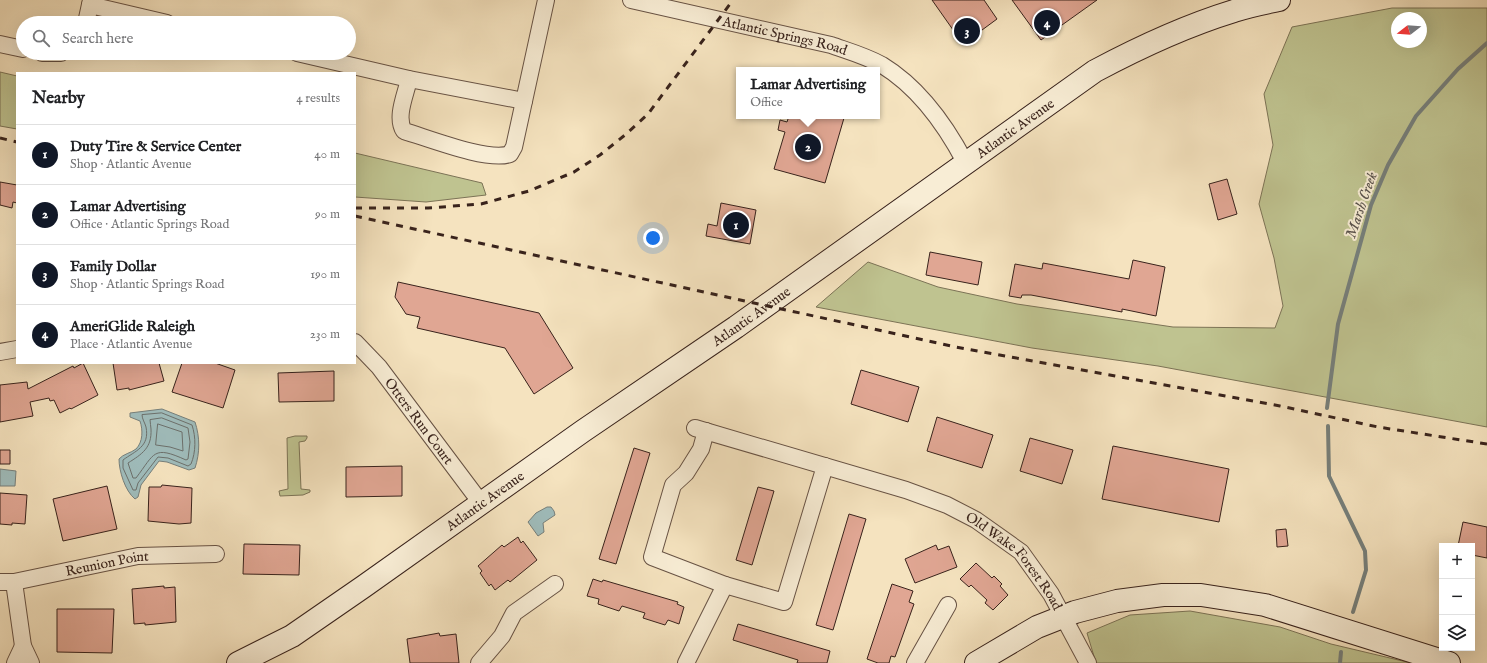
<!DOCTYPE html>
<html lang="en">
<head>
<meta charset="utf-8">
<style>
  body { margin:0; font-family:"IM FELL English",serif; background:#f2f2f2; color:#202124 }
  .controls { position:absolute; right:12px; bottom:12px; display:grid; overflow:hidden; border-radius:0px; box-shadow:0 4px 16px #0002 }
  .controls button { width:36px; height:36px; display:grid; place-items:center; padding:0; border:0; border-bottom:1px solid #e0e0e0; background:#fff; color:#202124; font:20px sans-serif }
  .compass { position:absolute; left:1391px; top:12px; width:36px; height:36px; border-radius:50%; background:#fff; box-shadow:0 4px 16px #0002; rotate:253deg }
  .you { position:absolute; left:653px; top:238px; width:14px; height:14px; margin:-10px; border:3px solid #fff; border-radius:50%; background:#1a73e8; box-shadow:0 0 0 6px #1a73e833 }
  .badge { display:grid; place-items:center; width:26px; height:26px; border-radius:50%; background:#111827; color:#fff; font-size:13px; font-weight:700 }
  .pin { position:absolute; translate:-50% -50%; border:2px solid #fff; box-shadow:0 1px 4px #0006 }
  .popup { position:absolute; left:736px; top:67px; width:144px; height:52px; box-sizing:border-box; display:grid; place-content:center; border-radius:0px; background:#fff; filter:drop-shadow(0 1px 3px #0005); font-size:13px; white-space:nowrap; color:#757577 }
  .popup b { font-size:15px; color:#202124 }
  .popup::after { content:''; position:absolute; left:50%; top:100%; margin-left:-8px; border:8px solid transparent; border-top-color:#fff }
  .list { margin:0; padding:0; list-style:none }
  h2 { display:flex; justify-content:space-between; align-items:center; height:52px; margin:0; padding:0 16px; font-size:17px }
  h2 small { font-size:13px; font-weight:400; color:#757577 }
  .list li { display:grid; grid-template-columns:26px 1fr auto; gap:12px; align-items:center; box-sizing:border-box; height:60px; padding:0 16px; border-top:1px solid #e0e0e0 }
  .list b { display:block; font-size:15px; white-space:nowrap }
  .list p { margin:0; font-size:13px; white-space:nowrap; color:#757577 }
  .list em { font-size:13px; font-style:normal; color:#757577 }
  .icon { flex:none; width:22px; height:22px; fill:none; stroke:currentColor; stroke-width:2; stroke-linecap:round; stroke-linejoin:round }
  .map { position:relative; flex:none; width:1487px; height:663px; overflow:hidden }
  .search { position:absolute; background:#fff; box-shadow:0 4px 16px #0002; left:16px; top:16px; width:340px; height:44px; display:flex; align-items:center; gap:10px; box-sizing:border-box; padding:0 14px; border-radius:22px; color:#757577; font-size:15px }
  .panel { position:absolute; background:#fff; box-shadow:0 4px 16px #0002; left:16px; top:72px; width:340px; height:292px; border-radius:0px }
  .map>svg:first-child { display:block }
  .green { fill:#bfc390; stroke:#7c7356; fill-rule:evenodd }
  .water { fill:#9fbcbb; stroke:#767f7b }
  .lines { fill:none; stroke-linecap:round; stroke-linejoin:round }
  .shore { stroke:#6c706c; stroke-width:1 }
  .stream { stroke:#767f7b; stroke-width:4 }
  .building { fill:#e0a693; stroke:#39231c }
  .street-casing { stroke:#685345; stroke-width:18 }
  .secondary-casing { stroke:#39231c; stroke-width:24 }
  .street { stroke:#f8edd5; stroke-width:16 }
  .secondary { stroke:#f8edd5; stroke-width:22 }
  .rail { stroke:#39231c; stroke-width:3; stroke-dasharray:7 7; stroke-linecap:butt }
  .labels { text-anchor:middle; stroke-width:4; stroke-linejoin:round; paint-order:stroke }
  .street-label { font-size:14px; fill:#39231c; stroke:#f8edd5 }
  .water-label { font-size:15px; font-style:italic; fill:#58514c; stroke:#f8edd5 }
</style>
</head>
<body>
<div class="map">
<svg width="1487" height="663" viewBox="0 0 1487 663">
  <rect width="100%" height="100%" fill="#f5e3bf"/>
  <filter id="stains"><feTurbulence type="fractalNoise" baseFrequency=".005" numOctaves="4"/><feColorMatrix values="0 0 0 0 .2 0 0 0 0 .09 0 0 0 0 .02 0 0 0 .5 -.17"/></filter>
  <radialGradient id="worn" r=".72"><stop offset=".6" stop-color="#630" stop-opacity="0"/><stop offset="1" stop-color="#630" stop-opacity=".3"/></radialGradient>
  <path class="green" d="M1392,8H1487V427L1158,366L1032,348L816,307L868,262L938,287L1017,304L1173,327L1275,328L1283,306L1274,258L1259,204L1273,145L1264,94L1292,27ZM1397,18H1421V42H1397Z
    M0,72L17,76V129L0,126Z
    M355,153L482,183L486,195L426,202L355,197Z
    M295,436H307V438L305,441L299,442L301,489L310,490V492L303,495L280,496L279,491L288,489L287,438Z
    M1190,611L1280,627L1331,644L1411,663H1096L1087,633L1130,615Z"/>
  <path class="water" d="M162,409L195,422C200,437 200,453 195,468L189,470L167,462L159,461L141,485L138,497L135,499C125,491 119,471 119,459C123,454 131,453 136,449C143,442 143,430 140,421L130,417V413Z
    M0,469L16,471L15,486H0Z
    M547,507H551L554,511L555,515L543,523L544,532L538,536L528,522L536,513Z"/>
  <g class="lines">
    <path class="shore" d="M162,413L192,425C196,437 196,452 191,464L188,466L168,458L158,457L138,483L136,490H133L123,468V460C135,451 150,447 146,427C145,423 142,419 142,415Z
      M162,418L188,428L190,442L188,459L186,460C153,445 155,453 136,478H133L128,463C142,454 152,448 151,429C151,426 150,423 150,420Z
      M158,424L182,432L183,451L170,447L156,445Z"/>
    <path class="stream" d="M1327,408L1338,324L1371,205L1388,165L1416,116L1458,69L1487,43
      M1328,426L1329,476L1365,551L1366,570L1353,612
      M1340,663L1341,652"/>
  </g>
  <path class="building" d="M932,0H984L997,19L963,44Z
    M1012,0H1097L1041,40Z
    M789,116H835L844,118L825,183L774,169L785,132L778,130L780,120L787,122Z
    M1227,179L1237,214L1218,220L1209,184Z
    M0,182L17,185V203L13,202L12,208L0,205Z
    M721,203L756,210L750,244L706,236L708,224L717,226Z
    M930,252L982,262L978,285L926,275Z
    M1133,260L1165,267L1156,316L1122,309V312L1031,295H1022L1021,298L1009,296L1015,264L1042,269L1043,263L1129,279Z
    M398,282L539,313L573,368L534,394L505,348L417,328L420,317L406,314L395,297Z
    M83,363L98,395L71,409L70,408L60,413L54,400L50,401L49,398L30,402L33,416L0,422V385L27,382L28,389L73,366L74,368Z
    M113,363H159L164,381L129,390V388L117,390Z
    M182,363H215L235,370L223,408L172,392Z
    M861,370L919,387L908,422L851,404Z
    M334,371V401L279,402L278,373Z
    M937,417L993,435L982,468L927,451Z
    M1030,438L1073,450L1062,484L1020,471Z
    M1113,446L1229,469L1219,522L1102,499Z
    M634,448L650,453L616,564L599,559Z
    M0,450H10V464H0Z
    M402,466V496L346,497V467Z
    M162,485L192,488L191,523L179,524L148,521L149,487H161Z
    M107,486L117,529L63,541L53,499Z
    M758,487L774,491L752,565L736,560Z
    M0,493L27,495L25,524L12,523V525L0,524Z
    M849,514L866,519L833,630L816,625Z
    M1463,522L1487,527V558L1472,555V546H1458Z
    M1286,529L1288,546L1277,547L1276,530Z
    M518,537L521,543L523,541L537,560L510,582L508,580L495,590L491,584L489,586L480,573L482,571L478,566L502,545L504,547Z
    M244,544L300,545L299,575L243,574Z
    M936,545L938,550L949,546L957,567L915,583L905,559Z
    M976,563L992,578L994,576L1002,584L1000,586L1008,595L993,610L985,603L987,600L971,585L969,587L960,579Z
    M593,579L602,582L603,580L678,602L677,604L684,607L679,624L668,620L665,625L643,618L645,613L622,606L619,611L598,604L599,599L587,596Z
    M892,584L913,591L909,602L914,604L895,657L891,656L889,663H878L867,659Z
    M164,586V588L175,587L176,622L145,625V623L134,624L132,589Z
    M57,609H114L112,653L57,652Z
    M738,624L830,651L827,663H797L798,660L733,640Z
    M439,633L440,636L456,634L459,663H410L407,639Z"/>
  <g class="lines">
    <g class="street-casing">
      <g id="street">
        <path id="s1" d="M631,0L831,45C848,51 866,56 882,65C918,87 946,126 965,162"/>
        <path d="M90,5L167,23"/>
        <path d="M86,23L91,0"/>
        <path d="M0,44L23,49"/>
        <path d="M42,53H61"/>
        <path d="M297,53L409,79L524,101"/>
        <path d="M409,79C406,94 395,117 404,131C428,138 488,162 510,154L514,147L546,0"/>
        <path id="s2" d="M355,342L379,367L481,503"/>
        <path d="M0,352L17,349"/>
        <path id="s3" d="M695,428L906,490L947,505L976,520L1021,552L1051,594L1088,663"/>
        <path id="s4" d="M0,582H14L138,556L216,554"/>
        <path d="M14,582L23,646L31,663"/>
        <path d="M725,585L784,602L825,466"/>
        <path d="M15,663L23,646"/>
        <path d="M479,663L502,636L514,613L555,584"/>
        <path d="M686,663L725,585L652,557L673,485L686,473L701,449L706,431"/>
        <path d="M915,663L948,605"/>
      </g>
    </g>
    <g class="secondary-casing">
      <g id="secondary">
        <path id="s5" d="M238,663L292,636L363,587L583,431L736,327L1095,71C1140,47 1185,26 1234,11C1248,6 1264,3 1279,0"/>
        <path d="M976,663L1037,627L1075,612L1117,601L1163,595H1201L1265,605L1449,663"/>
      </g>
    </g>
    <use href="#street" class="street"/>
    <use href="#secondary" class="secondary"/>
    <path class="rail" d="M0,138L17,142
      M355,208H428L481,204L529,191L574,172L600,155L625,135L648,114L733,0
      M355,216L956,347L1280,406L1378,427L1487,444"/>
  </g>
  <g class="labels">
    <g class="street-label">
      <text dy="5" stroke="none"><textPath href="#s1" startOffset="158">Atlantic Springs Road</textPath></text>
      <text dy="5" stroke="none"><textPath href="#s5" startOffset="944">Atlantic Avenue</textPath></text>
      <text dy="5" stroke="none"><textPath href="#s5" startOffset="620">Atlantic Avenue</textPath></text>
      <text dy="5" stroke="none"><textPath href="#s2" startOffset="102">Otters Run Court</textPath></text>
      <text dy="5" stroke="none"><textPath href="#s5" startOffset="296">Atlantic Avenue</textPath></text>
      <text dy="5" stroke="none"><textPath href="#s4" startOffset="109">Reunion Point</textPath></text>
      <text dy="5" stroke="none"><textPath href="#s3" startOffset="353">Old Wake Forest Road</textPath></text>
    </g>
    <g class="water-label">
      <text transform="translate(1361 205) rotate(-71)" y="5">Marsh Creek</text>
    </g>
  </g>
  <rect width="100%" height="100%" filter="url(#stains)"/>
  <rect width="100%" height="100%" fill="url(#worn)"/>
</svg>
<div class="controls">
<button>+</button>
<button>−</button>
<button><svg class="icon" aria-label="layers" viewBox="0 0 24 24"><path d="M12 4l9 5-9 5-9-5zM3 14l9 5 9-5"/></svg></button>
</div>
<svg class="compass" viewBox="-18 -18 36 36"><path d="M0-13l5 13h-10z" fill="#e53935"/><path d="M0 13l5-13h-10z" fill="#757577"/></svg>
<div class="you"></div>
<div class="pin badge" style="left:736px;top:225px">1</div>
<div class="pin badge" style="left:808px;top:147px">2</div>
<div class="popup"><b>Lamar Advertising</b>Office</div>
<div class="pin badge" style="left:967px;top:31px">3</div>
<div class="pin badge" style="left:1047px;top:23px">4</div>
<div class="search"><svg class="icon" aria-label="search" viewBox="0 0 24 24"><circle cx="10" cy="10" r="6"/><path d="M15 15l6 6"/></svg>Search here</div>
<section class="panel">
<h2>Nearby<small>4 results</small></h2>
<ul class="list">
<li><span class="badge">1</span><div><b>Duty Tire &amp; Service Center</b><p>Shop · Atlantic Avenue</p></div><em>40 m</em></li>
<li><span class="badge">2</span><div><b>Lamar Advertising</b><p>Office · Atlantic Springs Road</p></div><em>90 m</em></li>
<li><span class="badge">3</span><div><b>Family Dollar</b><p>Shop · Atlantic Springs Road</p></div><em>190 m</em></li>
<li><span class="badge">4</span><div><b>AmeriGlide Raleigh</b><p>Place · Atlantic Avenue</p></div><em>230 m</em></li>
</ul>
</section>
</div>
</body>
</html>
